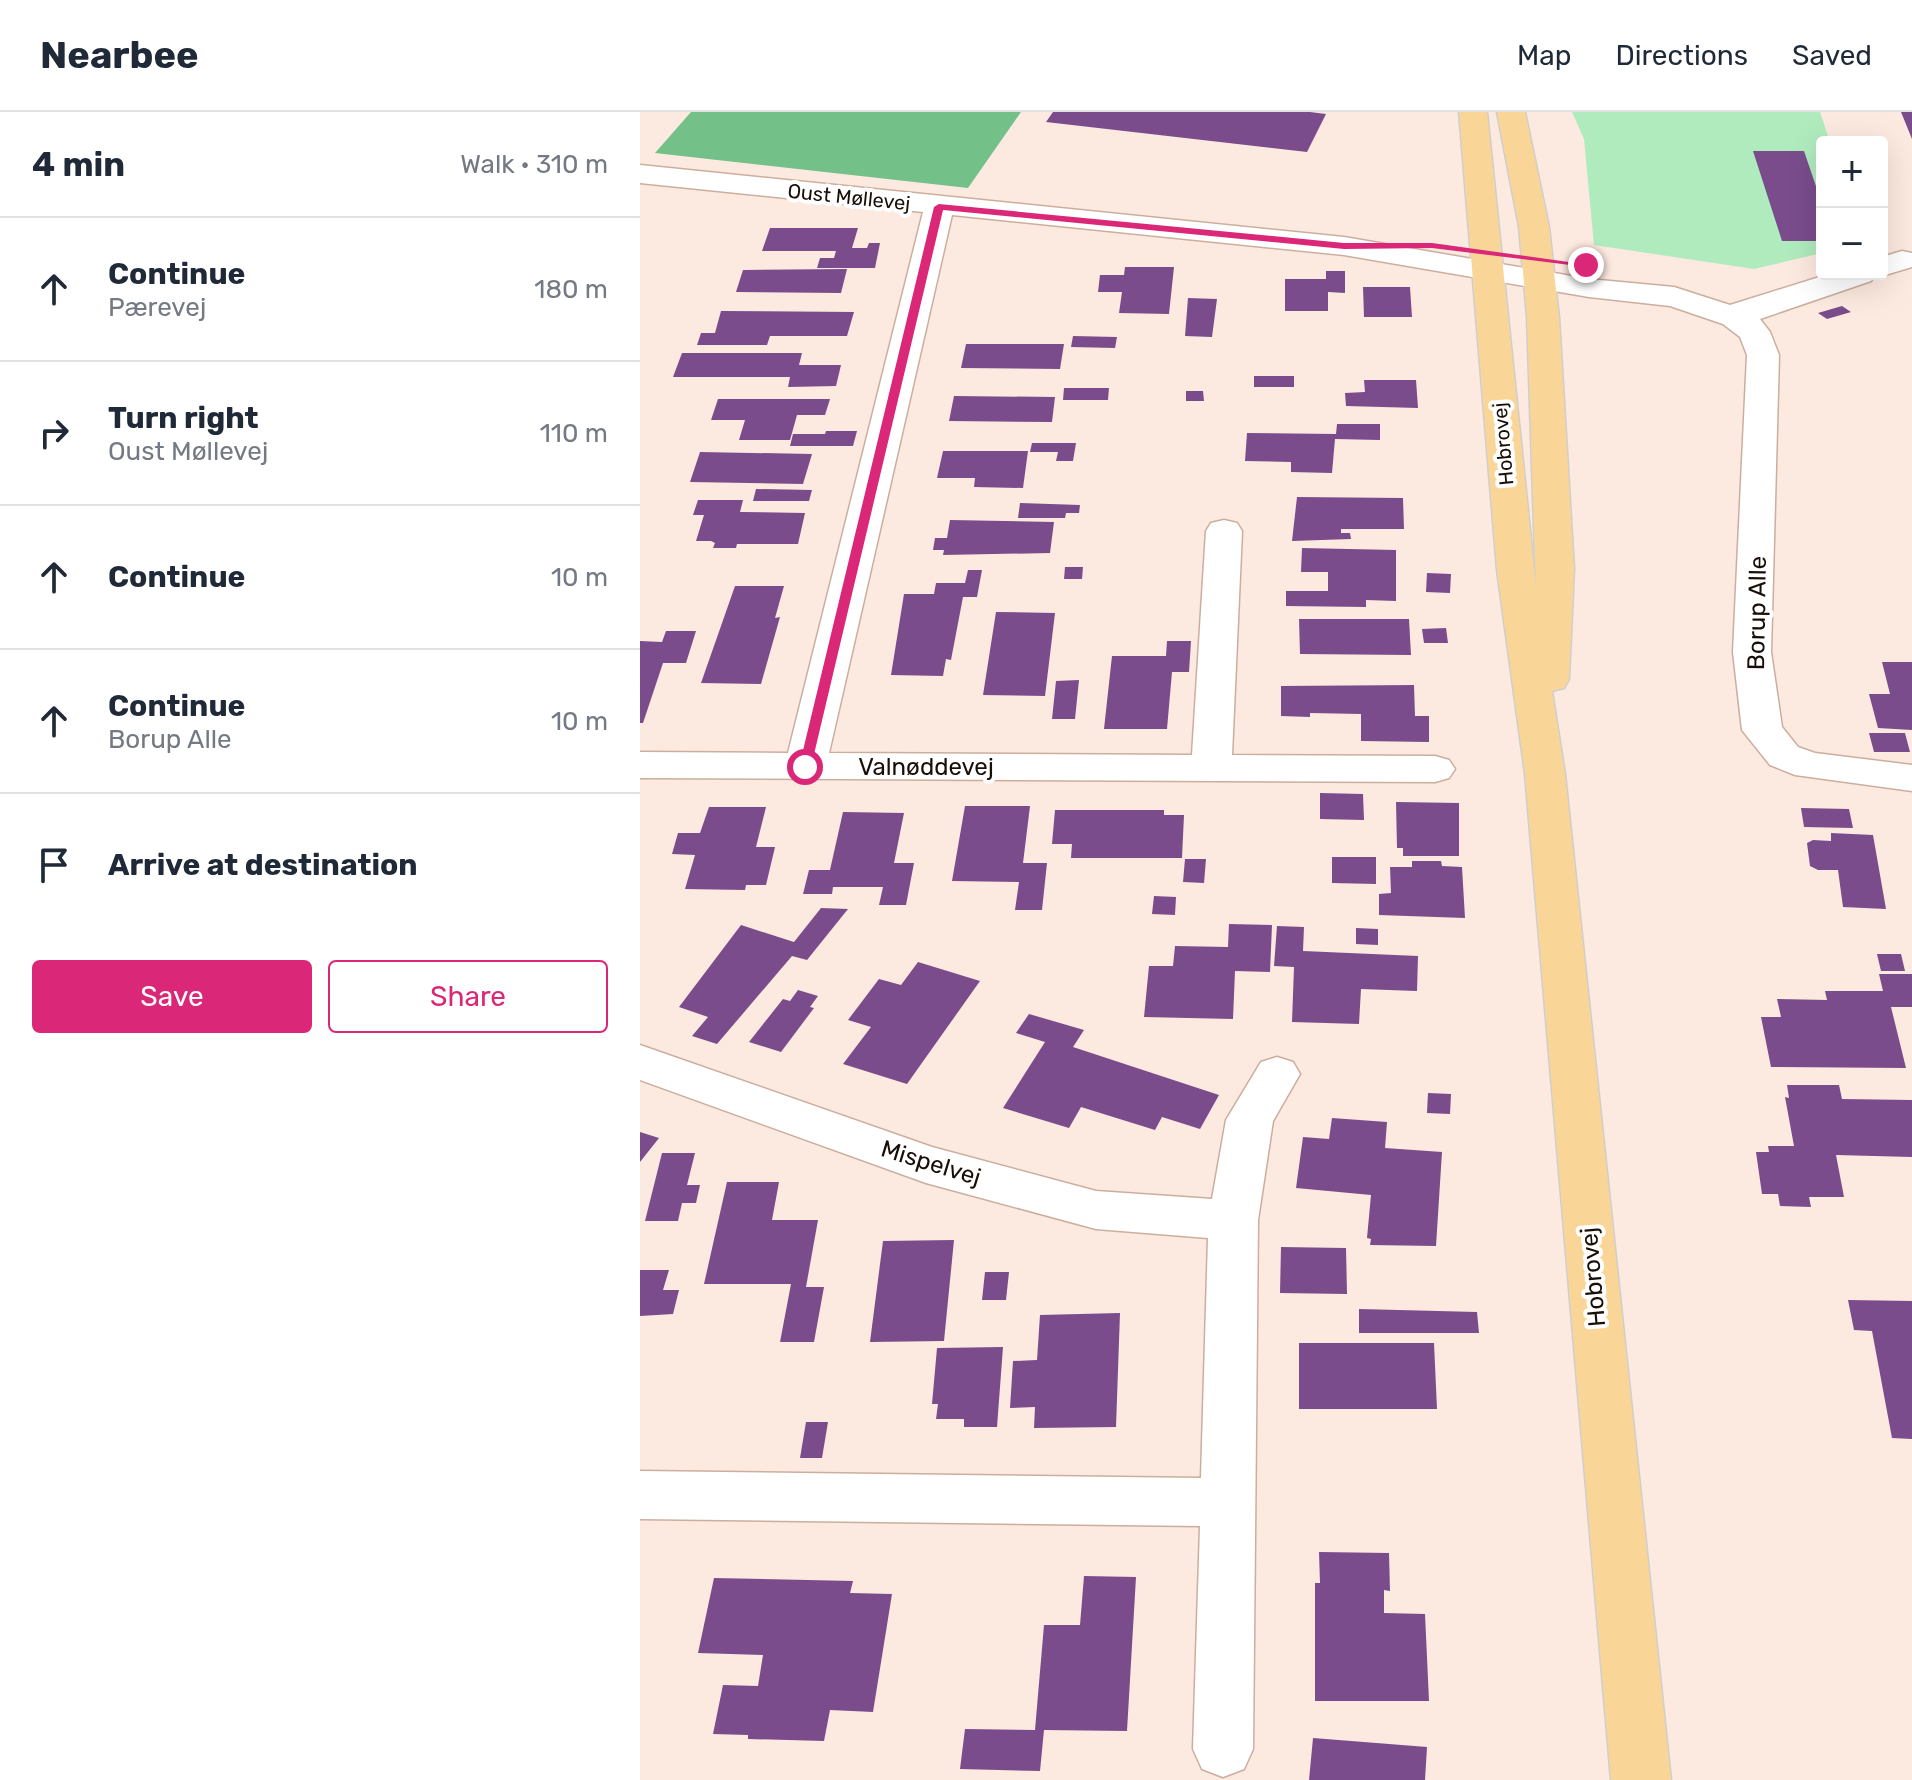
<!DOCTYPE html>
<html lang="en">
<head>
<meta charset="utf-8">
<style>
  body { margin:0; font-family:Rubik,sans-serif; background:#f2f2f3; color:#1f2937 }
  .controls { position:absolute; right:24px; top:24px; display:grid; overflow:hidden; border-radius:8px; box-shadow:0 8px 32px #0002 }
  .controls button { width:72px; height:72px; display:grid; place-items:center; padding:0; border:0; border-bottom:2px solid #e0e1e3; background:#fff; color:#1f2937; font:40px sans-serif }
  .stop { position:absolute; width:24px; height:24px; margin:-18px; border:6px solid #db2777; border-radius:50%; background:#fff }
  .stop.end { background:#db2777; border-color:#fff; box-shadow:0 2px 8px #0008 }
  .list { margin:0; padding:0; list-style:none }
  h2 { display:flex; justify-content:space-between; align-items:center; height:104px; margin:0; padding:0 32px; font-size:34px }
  h2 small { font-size:26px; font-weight:400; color:#747a83 }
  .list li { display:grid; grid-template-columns:52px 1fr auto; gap:24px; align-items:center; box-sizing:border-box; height:144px; padding:0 32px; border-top:2px solid #e0e1e3 }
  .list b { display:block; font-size:30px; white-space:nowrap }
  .list p { margin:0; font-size:26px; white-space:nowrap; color:#747a83 }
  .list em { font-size:26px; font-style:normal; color:#747a83 }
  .actions { display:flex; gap:16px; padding:24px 32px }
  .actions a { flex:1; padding:18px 0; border:2px solid #db2777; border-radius:8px; text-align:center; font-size:28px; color:#db2777 }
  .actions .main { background:#db2777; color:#fff }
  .icon { flex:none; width:44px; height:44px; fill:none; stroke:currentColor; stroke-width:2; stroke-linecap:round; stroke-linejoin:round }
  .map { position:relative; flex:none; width:1272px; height:1668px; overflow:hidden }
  header { display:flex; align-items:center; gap:48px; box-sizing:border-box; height:112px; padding:0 40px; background:#fff; border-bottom:2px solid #e0e1e3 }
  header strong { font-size:38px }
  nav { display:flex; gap:44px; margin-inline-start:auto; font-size:28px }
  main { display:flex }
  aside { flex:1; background:#fff }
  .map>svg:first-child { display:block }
  .green { fill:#b0ebbe }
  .forest { fill:#74c089 }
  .building { fill:#7a4c8c }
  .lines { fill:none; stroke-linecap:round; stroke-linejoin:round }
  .minor-casing { stroke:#ccae9e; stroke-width:3 }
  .major-casing { stroke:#d1cfce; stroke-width:3 }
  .minor { fill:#fff; fill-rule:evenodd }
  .major { fill:#f9d698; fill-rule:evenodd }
  .route { fill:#db2777 }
  .labels { text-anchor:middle; stroke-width:8; stroke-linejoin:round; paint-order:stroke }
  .far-street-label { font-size:20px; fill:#190f09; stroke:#fff }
  .street-label { font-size:24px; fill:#190f09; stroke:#fff }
</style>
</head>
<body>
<header>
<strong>Nearbee</strong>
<nav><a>Map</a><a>Directions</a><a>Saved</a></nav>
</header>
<main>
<aside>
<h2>4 min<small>Walk · 310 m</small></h2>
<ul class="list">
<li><svg class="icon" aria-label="ahead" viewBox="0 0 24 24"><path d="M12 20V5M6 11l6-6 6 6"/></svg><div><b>Continue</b><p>Pærevej</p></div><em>180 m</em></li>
<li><svg class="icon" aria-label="right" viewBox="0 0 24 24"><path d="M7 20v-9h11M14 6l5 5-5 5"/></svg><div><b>Turn right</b><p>Oust Møllevej</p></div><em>110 m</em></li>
<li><svg class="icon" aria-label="ahead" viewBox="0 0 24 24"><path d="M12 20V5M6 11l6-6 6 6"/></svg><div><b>Continue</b></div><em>10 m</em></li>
<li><svg class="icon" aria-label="ahead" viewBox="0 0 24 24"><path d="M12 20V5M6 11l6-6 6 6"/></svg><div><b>Continue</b><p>Borup Alle</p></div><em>10 m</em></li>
<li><svg class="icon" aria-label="arrive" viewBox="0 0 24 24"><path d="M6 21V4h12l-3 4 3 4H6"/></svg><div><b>Arrive at destination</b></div></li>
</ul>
<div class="actions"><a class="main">Save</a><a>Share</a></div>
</aside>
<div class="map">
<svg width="1272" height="1668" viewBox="0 0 1272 1668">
  <rect width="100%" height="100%" fill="#fce9df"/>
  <path class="green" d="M932,0H1180L1190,30H1182V141L1114,157L954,133L944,27Z"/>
  <path class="forest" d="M51,0H381L328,76L15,41Z"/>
  <path class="building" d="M413,0H670L686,2L667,40L406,10Z
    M1261,0H1272V27Z
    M1113,39H1164L1182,92V129H1142Z
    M130,116H218L212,136H227L229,131H240L235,156H177L180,146H194L196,139H122Z
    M485,155H534L529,202L479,201L482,180H458L460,163H484Z
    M207,157L201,181L96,180L103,158Z
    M686,159H705V181L688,180V199H645V167H686Z
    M723,175H770L772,205H724Z
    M548,186L577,187L572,225L545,224Z
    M1202,194L1211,200L1187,207L1178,201Z
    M81,199L214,200L207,224H130L127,233H57L61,221H75Z
    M433,224L477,225L475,236L431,235Z
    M326,232H424L420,257L321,256Z
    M42,241H162L159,253H201L196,274L148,275L150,265H33Z
    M614,264H654V275H614Z
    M724,268H776L778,296L706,294L705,281L725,280Z
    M424,276H469L468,288H423Z
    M546,279H563L564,289H546Z
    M314,284L415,285L412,310L309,309Z
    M78,287H190L185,303H157L150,328H99L105,308H71Z
    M697,312H740V328L695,327L692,361L651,360V350L605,349L607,321L696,322Z
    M186,319H217L213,334H150L153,322H185Z
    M392,331H436L433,349H416L418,340H390Z
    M303,339H388L383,376L334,375L335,366H297Z
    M60,340L172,342L163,372L50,370Z
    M116,377L172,378L169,389H113Z
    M657,385L763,386L764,417H701V421H710L711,427L652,429Z
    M58,388H103L100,400L165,401L158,432H97L96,436H73L75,431L71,429H56L64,403H53Z
    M380,391L440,393L439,401H426L425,406H378Z
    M310,408L414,410L410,441L303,443L304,438H293L295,426H307Z
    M662,436L756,438V489L726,488V495L646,494V479H688V460H661Z
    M425,455H443L442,467H424Z
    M328,458H342L337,485H323L311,548L306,547L303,564L251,563L264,482H294L296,471H325Z
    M787,461L811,462L810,481L786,480Z
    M95,474H144L135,506L140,505L121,572L61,571Z
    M356,500L415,501L405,584L343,583Z
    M659,507H769L771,543L660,542Z
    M806,516L808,531H784L782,517Z
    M26,519H56L46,551H23L3,611H0V529L22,530Z
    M527,529H551L549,560H532L527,617H464L472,544H526Z
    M1242,550H1272V618L1238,616L1229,582H1250Z
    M439,568L435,607H412L416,569Z
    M774,573L775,604H789V630L721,629V602L670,601V605L641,604V574Z
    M1229,621H1265L1270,640H1234Z
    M680,681L723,682L724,708L680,707Z
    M756,690L819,691V744H763V736H757Z
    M325,694H390L383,751H407L402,798H375L379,770L312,769Z
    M69,695H126L116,735H135L126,773H106L105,778L45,777L55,743L32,742L38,721H60Z
    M1161,696L1209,697L1213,716L1164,715Z
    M415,698H524V703H544L542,746H431L432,732H412Z
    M203,700L264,701L254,751H274L266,793H239L243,775H193L192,782H163L169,758H190Z
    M1191,721L1233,723L1246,797L1203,795L1198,758H1178L1170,754L1167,731L1173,728L1191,729Z
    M692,745H736V772L692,771Z
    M545,747H566L564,771L543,770Z
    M772,749H801L802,754L822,755L825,806L739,803V782L751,781L750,755H772Z
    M514,784L536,785L535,803L512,802Z
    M181,796L208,797L167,848L152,844L77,932L52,924L68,905L39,895L101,813L154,830Z
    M589,812L632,813L630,860L595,859L593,907L504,905L509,854H533L535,834L588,835Z
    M637,814L664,815L663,839L778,844L777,879L721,877L719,912L652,910L654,855L634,854Z
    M716,816L738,817V833L716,832Z
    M1237,842H1261L1265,859H1241Z
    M278,850L340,869L267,972L203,952L231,915L208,908L239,867L261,873Z
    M1239,862H1272V895H1251L1266,956L1131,955L1121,905H1141L1137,887L1187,888L1185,879H1243Z
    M158,878L178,884L170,895L174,896L141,940L109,930L143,887L150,889Z
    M389,902L444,918L433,935L579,983L560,1017L522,1005L515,1018L441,995L429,1016L363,996L405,930L376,921Z
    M1147,973H1199L1202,987L1272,988V1045L1196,1043L1204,1085H1169L1171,1095L1140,1094L1138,1082H1122L1116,1040H1129L1128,1034H1154L1145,985L1149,986Z
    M788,981L811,982L810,1002L787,1001Z
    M692,1006L747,1010L745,1036L802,1040L796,1134L730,1133L731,1127L727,1126L731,1083L656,1076L663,1025L689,1027Z
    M0,1020L19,1026L0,1050Z
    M22,1041H55L47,1073H60L56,1091H42L38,1109H5Z
    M87,1070H139L132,1108H178L166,1175H184L174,1230H140L151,1172H64Z
    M314,1128L304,1229L230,1230L243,1129Z
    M641,1135L706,1136L707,1182L640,1181Z
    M0,1158H29L23,1178H39L33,1202L0,1204Z
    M345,1160H369L366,1188H342Z
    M1208,1188L1272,1189V1327L1252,1326L1232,1219L1214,1218Z
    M719,1197L837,1200L839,1221H719Z
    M480,1201L476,1315L394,1316L395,1295L370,1296L373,1249L397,1248L400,1203Z
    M659,1231H794L797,1297H659Z
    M363,1235L357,1315H324V1307H296L298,1292H292L297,1236Z
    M166,1310H188L182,1346H160Z
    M679,1440L749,1441L750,1479L744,1478V1501L785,1502L789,1589H675V1471H680Z
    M444,1464L496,1465L487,1619L404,1618L400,1659L320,1657L325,1617L395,1618L404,1513H440Z
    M74,1466L213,1469L210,1481L252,1482L233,1600L190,1598L184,1629L108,1627V1623L73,1622L83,1573L118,1574L123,1543L58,1541Z
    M673,1626L787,1635L785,1668H669Z"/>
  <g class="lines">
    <g class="minor-casing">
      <path id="minor" d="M0,53L704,125L949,167L1034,175L1090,193L1189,162H1242V145L1262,139L1272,141V155L1242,164L1235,163L1231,169L1120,207L1130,220L1139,243L1131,540L1142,615L1158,635L1175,641L1272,653V679L1155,663L1130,653L1102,618L1093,540L1107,243L1100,225L1083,212L1030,194L949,185L704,143L312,103L189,641L552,643L566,419L571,411L584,408L597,411L602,419L592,643L795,644L809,648L815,657L809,666L795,670L0,666V640L148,641L283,100L0,71Z
        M0,933L292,1035L456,1079L572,1087L586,1008L621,950L637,945L653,950L660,962L633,1009L618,1108L613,1637L604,1657L583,1665L562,1657L553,1637L560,1414L0,1407V1359L561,1366L568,1126L456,1117L286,1071L0,968Z"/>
    </g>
    <g class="major-casing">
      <path id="major" d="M819,0H847L896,476L887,205L879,115L857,0H885L909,115L919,205L934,457L929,567L924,576L912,579L925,662L1031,1668H971L885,662L857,458Z"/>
    </g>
    <use href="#minor" class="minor"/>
    <use href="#major" class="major"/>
  </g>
  <path class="route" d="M299,92L704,131H792L950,153L946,155L792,136L704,137L303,98L171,655L165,659L159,655L294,95Z"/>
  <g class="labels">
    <g class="far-street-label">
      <text transform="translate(209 85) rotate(6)" y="7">Oust Møllevej</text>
      <text transform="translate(863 332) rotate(-95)" y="7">Hobrovej</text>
    </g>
    <g class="street-label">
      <text transform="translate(1117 501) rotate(-89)" y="8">Borup Alle</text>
      <text x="286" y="663">Valnøddevej</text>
      <text transform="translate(291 1051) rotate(17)" y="8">Mispelvej</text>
      <text transform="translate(953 1165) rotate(-95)" y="8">Hobrovej</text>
    </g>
  </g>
</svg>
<div class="controls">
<button>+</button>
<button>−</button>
</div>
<div class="stop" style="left:165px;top:655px"></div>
<div class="stop end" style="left:946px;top:153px"></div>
</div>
</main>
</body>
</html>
